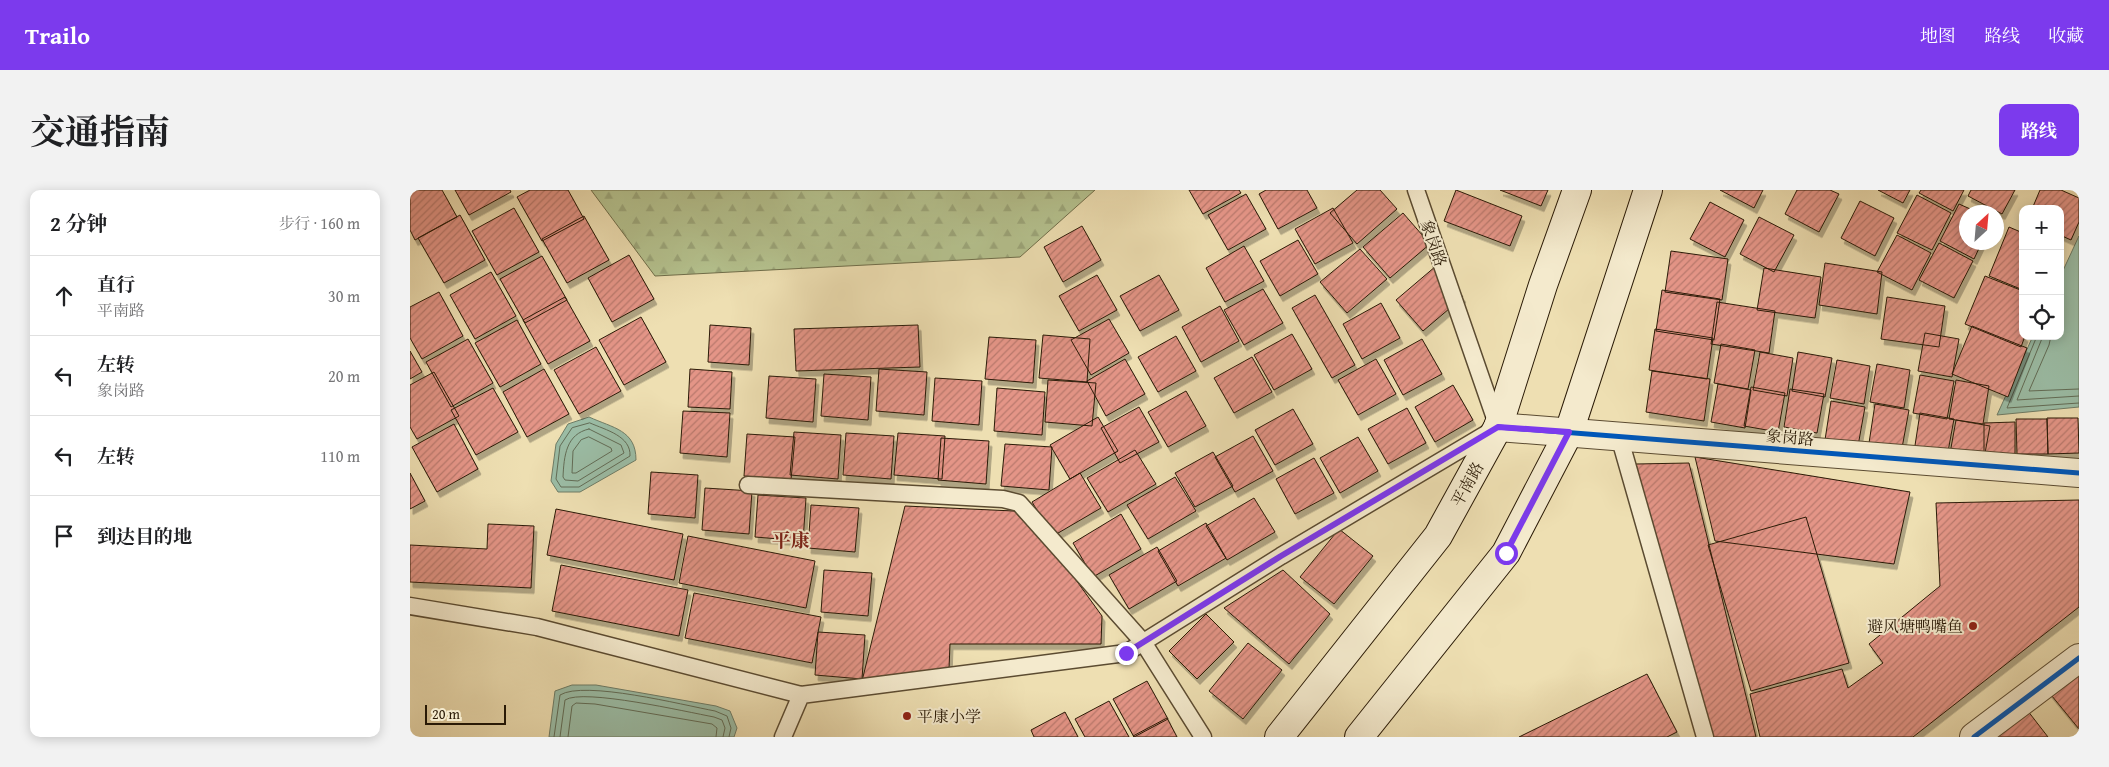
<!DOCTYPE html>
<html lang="zh">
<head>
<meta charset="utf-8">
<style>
  body { margin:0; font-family:"Gentium Book Plus","Noto Serif SC",serif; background:#f2f2f2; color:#202124 }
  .controls { position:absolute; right:15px; top:15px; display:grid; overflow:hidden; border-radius:10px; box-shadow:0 2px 12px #0003 }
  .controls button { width:45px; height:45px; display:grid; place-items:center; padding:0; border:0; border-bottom:1px solid #e0e0e0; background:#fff; color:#202124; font:25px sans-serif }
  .compass { position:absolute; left:1549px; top:15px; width:45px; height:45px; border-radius:50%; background:#fff; box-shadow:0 2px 12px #0003; rotate:26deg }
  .scale { position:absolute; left:15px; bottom:12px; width:81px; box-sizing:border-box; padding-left:5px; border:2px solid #2a1a06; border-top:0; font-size:14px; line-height:18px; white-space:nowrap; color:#2a1a06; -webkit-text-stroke:4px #f4eacd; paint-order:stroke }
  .stop { position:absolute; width:15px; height:15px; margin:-11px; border:4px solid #7c3aed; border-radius:50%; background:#fff }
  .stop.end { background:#7c3aed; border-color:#fff; box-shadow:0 1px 5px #0008 }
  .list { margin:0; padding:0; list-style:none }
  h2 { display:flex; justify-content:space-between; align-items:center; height:65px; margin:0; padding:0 20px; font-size:21px }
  h2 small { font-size:16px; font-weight:400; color:#757577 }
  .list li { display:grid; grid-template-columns:32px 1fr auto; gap:15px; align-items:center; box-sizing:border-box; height:80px; padding:0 20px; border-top:1px solid #e0e0e0 }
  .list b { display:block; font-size:19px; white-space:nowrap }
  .list p { margin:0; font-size:16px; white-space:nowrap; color:#757577 }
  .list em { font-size:16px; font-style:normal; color:#757577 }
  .icon { flex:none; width:28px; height:28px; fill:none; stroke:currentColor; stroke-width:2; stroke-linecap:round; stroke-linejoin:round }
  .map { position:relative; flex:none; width:1669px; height:547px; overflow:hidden; border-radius:10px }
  header { display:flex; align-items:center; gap:30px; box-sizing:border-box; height:70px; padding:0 25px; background:#7c3aed; color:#fff }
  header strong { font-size:24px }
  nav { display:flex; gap:28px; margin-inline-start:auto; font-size:18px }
  .intro { display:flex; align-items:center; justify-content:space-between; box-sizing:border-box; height:120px; padding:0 30px }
  h1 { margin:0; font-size:35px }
  .button { padding:12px 22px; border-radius:10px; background:#7c3aed; color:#fff; font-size:18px; font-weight:700 }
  main { display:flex; gap:30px; padding:0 30px }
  aside { flex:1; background:#fff; border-radius:10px; box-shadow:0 2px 12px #0003 }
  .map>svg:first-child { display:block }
  .forest { fill:url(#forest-firs); stroke:#706e4a }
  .water { fill:#9bbda6; stroke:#6e7c66 }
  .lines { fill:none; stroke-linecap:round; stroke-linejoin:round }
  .shore { stroke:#626c56; stroke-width:1 }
  .building { fill:url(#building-hatch); stroke:#2a1a06; filter:url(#shadow) }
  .lane-casing { stroke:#5b4b31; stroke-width:19 }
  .street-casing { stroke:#5b4b31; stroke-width:30 }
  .secondary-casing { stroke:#2a1a06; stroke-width:30 }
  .lane { stroke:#f4eacd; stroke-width:16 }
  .street { stroke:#f4eacd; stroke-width:28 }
  .secondary { stroke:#f4eacd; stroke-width:28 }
  .cycleway-casing { stroke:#f4eacd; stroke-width:8 }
  .cycleway { stroke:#0057b8; stroke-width:5 }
  .route { stroke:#7c3aed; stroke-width:6 }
  .poi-dot { fill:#8f2418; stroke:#f4eacd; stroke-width:2 }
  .labels { text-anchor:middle; stroke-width:4; stroke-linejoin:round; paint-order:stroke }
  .street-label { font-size:16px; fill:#2a1a06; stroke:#f4eacd }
  .poi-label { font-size:16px; fill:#2a1a06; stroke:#f4eacd; text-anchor:end }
  .quarter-label { font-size:19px; font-weight:bold; fill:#7a1f14; stroke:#f4eacd }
</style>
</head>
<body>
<header>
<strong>Trailo</strong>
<nav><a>地图</a><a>路线</a><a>收藏</a></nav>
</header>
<div class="intro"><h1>交通指南</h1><a class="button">路线</a></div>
<main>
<aside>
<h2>2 分钟<small>步行 · 160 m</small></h2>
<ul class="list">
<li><svg class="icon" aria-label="ahead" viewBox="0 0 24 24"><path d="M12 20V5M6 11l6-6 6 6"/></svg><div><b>直行</b><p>平南路</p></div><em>30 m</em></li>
<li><svg class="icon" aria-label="left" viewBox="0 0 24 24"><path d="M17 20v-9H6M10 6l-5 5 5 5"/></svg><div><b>左转</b><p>象岗路</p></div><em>20 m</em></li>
<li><svg class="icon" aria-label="left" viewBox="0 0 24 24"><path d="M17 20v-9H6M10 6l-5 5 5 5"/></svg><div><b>左转</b></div><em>110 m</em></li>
<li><svg class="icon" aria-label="arrive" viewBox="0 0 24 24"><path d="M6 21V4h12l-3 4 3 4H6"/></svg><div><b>到达目的地</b></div></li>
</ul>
</aside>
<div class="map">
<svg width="1669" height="547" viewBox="0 0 1669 547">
  <defs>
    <pattern id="forest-firs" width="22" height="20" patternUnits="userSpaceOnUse" patternTransform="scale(1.25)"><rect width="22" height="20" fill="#b5c28f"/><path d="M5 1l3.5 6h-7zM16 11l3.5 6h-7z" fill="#9ca67a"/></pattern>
    <pattern id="building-hatch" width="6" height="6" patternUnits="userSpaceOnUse" patternTransform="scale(1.25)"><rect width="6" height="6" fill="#e49587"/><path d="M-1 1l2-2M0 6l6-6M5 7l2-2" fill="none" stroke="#b9796c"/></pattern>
    <filter id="shadow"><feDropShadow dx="3" dy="5.5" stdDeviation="0" flood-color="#0004"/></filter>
  </defs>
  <rect width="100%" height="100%" fill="#eedfb2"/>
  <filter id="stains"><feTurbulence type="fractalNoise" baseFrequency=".004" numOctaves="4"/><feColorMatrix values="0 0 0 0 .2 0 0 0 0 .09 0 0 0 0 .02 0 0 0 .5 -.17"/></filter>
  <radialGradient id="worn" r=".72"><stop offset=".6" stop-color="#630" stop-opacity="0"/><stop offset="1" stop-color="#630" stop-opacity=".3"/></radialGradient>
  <path class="forest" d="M181,0H685L610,67L245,86Z"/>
  <path class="water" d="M1669,46V217L1587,225L1623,146H1650V87Z
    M179,227C203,238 226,240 226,270L170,302H148L141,291L146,254L158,234Z
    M162,495H186L306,516L320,521L327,538L324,547H139L145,501Z"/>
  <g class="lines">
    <path class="shore" d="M1627,146L1597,218L1669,213
      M1633,146L1607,210L1669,206
      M1641,146L1639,155L1619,201L1669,199
      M180,233C196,240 221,246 220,266L169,297H151L146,289L150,256L162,238Z
      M179,239L211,255L214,263L168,291L155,290L153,287C154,266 156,244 179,239Z
      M179,247L201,258L202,261L166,283H162L163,261L171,250Z
      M144,547L150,505C174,490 273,515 305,521L317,526L321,538L319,547
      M150,547L155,510C173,498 277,522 304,527L312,530L315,538L313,547
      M158,547L162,516L166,513L185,514L302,534L307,538L306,547"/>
  </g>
  <path class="building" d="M0,0H32L47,27L5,50L0,40Z
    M45,0H100L101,2L59,25Z
    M120,0H158L174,29L132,51L107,7Z
    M779,0H829L831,3L793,24Z
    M856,0H897L907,18L868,39L849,4Z
    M947,0H970L987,19L947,54L920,23Z
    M1046,0L1112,26L1100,56L1034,31Z
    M1090,0H1138L1131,16Z
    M1310,0H1353L1344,18Z
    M1387,0H1420L1429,4L1409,42L1375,24Z
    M1468,0H1500L1493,13Z
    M1511,0H1554L1543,21L1509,3Z
    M1561,0H1605L1592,24L1558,6Z
    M1630,0H1651L1669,8V32L1661,50L1650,45V19H1622Z
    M836,4L856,39L818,60L798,25Z
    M1507,5L1541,23L1522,60L1487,43Z
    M1450,11L1484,28L1465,66L1431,48Z
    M1300,12L1334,30L1315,67L1280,49Z
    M1549,14L1567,22H1556V52H1572L1564,69L1530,51Z
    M104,18L129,62L87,85L62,41Z
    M923,18L943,53L905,74L885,39Z
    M993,23L1020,54L980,88L953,57Z
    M50,25L75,70L34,93L8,48Z
    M174,26L199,70L157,93L132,49Z
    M1349,27L1384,45L1364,82L1330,64Z
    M672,36L691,70L653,92L634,57Z
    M1599,37L1613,43V100L1579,86Z
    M1487,45L1521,63L1502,100L1467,82Z
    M888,50L908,84L870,106L850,71Z
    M1529,53L1563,71L1544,108L1509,90Z
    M834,56L854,91L815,112L796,78Z
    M950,59L977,89L937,123L910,92Z
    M1261,61L1318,69L1312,110L1255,102Z
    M219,65L244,109L202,132L178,88Z
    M132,66L157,110L115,133L90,89Z
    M1415,73L1472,82L1467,124L1409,115Z
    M1026,76L1053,107L1013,141L986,110Z
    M1354,78L1411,87L1405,128L1347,120Z
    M81,82L106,126L65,149L40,105Z
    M687,85L707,120L669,141L649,106Z
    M749,85L769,120L730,141L710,106Z
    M1575,86L1613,101V146H1615L1611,157L1555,134Z
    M853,99L873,133L834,155L814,120Z
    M1252,100L1310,109L1304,150L1246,141Z
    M29,102L53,146L12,169L0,148V117Z
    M905,105L945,175L922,188L882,118Z
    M155,107L180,151L138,174L113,130Z
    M1477,107L1535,116L1529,157L1471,149Z
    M1307,112L1365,121L1359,163L1301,154Z
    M971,113L990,148L952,169L933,134Z
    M810,116L829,151L791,172L772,137Z
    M231,127L256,172L214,195L189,150Z
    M699,129L719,163L681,185L661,150Z
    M107,130L131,174L90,197L65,153Z
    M300,135L341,138L339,175L298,172Z
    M508,135L510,177L386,181L384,139Z
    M1562,136L1617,158L1598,207L1542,184Z
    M1245,139L1303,148L1297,189L1239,180Z
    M1515,143L1549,149L1542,187L1508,181Z
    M882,144L902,179L864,200L844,165Z
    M633,145L680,149L677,192L629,188Z
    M766,146L786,181L748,202L728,167Z
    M579,147L626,150L623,193L575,189Z
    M58,149L83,193L41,217L16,172Z
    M1012,149L1032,184L993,205L974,170Z
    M1311,154L1345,160L1338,199L1304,193Z
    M186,157L211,201L169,224L144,180Z
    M0,161L12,182L0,189Z
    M1350,162L1383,168L1377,206L1343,200Z
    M1388,162L1422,168L1415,207L1382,201Z
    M842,167L862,202L824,223L804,188Z
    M715,169L735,204L696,226L677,191Z
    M966,169L986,204L948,225L928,190Z
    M1427,170L1460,176L1454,214L1420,208Z
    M1467,174L1500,180L1494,218L1460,212Z
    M134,179L159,224L117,247L93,202Z
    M280,179L322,182L320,219L278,217Z
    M469,179L517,182L514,225L466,221Z
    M1242,181L1300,189L1294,231L1236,222Z
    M24,182L49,226L7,249L0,237V195Z
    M414,184L461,187L458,230L411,226Z
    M1510,185L1544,191L1537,229L1503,223Z
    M359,186L406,189L403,232L356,228Z
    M525,188L572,191L569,235L522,231Z
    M638,190L686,193L682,236L635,232Z
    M1546,190L1579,196L1573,234L1539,229Z
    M1308,194L1341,200L1335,238L1301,232Z
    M1043,195L1063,230L1025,252L1005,217Z
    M1341,197L1375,203L1368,242L1334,236Z
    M83,198L108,242L66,265L41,220Z
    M587,198L635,202L632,245L584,241Z
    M1380,199L1414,204L1407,243L1374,237Z
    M776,201L796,236L758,257L738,222Z
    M1421,211L1455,217L1448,256L1415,250Z
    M1465,214L1499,220L1492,258L1459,253Z
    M729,217L749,252L710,273L691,238Z
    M997,218L1016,253L978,274L958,239Z
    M883,219L903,254L865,275L845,240Z
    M273,221L320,223L317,267L270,263Z
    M1510,223L1544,229L1537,267L1504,262Z
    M688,227L708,261L660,289L640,255Z
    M1637,228H1668L1669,263L1638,264Z
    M1606,229H1637L1638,264H1607Z
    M1546,230L1580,236L1573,274L1539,269Z
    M1605,232V268H1574V233Z
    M44,234L68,279L27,302L2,257Z
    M384,242L431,245L428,289L380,285Z
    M436,243L484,246L481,289L433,285Z
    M488,243L535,246L532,289L484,285Z
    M337,244L385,247L381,290L334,286Z
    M843,246L863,281L825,302L805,267Z
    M948,247L968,281L930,303L910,268Z
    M531,248L579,251L576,294L528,290Z
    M595,254L642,257L639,300L591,296Z
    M725,260L746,294L698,322L677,288Z
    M803,262L823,296L785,317L765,283Z
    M1285,267L1500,302L1484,374L1305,351Z
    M904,268L924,303L885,324L866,289Z
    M1279,273L1346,547H1299L1226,274Z
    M241,282L288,285L285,328L238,324Z
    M0,283L15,311L0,319Z
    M670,283L691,318L643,346L622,312Z
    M765,287L786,321L738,349L717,315Z
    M295,298L342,301L339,344L292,340Z
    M348,305L396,308L393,351L345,347Z
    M844,308L865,342L817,370L796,336Z
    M1669,310V417L1503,547H1350L1340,504L1432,479L1438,498L1473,473L1459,454L1530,396L1526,313Z
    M401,315L449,318L445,362L398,358Z
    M495,316L604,321L653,372L692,426L691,454H540L539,479L452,491Z
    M146,319L273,344L264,390L137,365Z
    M711,324L731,359L683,387L663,353Z
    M1396,327L1439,473L1341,501L1298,355Z
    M796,333L816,368L768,396L748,361Z
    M78,334L124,336L121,398L0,392V355L77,359Z
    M929,339L963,366L924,414L890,387Z
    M278,346L405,371L396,418L269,393Z
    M747,357L767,391L719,419L699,385Z
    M151,375L278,400L269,446L142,421Z
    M414,380L462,383L458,426L411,422Z
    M873,380L920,424L879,474L814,418Z
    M284,403L411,427L402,473L275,448Z
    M796,424L824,452L787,489L759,461Z
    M408,442L455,445L452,489L405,485Z
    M838,453L872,480L833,529L799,501Z
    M1669,456V539L1628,489Z
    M1237,484L1267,542L1257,547H1109Z
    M737,491L758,529L724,547L703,509Z
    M699,511L719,547H675L665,529Z
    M1614,516L1638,547H1573Z
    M655,522L668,547H624L621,540Z
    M757,528L767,547H724L723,546Z"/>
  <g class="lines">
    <g class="lane-casing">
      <path id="lane" d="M1209,246L1295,547
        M338,295L593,309L609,313L733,452L793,547
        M0,416L127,437L391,505
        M373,547L391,505L716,463L871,366L1088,237L1006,0"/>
    </g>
    <g class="street-casing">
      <path id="street" d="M1088,237L1669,283
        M1564,547L1669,468"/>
    </g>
    <g class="secondary-casing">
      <path id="secondary" d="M869,547L1028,346L1088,237L1133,95L1167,0
        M949,547L1096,363L1159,242L1238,0"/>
    </g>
    <use href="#lane" class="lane"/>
    <use href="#street" class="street"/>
    <use href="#secondary" class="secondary"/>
    <g class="cycleway-casing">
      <path id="cycleway" d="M1088,237L1669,283
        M1564,547L1669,468"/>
    </g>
    <use href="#cycleway" class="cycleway"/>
  </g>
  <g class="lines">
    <path class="route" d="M716,463L871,366L1088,237L1159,242L1096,363"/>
  </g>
  <g class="poi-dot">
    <circle cx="1563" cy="436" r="5"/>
    <circle cx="497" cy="526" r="5"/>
  </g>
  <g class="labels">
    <g class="street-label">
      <text transform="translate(1024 53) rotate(71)" y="6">象岗路</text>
      <text transform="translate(1380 247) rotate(5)" y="6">象岗路</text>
      <text transform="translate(1057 294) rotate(-61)" y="6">平南路</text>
    </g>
    <g class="poi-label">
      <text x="1553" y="442">避风塘鸭嘴鱼</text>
      <text x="507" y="532" text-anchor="start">平康小学</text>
    </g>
    <g class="quarter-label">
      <text x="381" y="357">平康</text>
    </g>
  </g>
  <rect width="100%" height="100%" filter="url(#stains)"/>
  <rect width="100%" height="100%" fill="url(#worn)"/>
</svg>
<div class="controls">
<button>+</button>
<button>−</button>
<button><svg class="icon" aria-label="locate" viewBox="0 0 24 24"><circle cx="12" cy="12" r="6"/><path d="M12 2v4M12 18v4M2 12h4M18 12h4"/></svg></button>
</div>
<svg class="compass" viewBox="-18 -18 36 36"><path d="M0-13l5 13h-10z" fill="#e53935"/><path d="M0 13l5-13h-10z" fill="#757577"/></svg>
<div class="scale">20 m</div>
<div class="stop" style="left:1096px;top:363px"></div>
<div class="stop end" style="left:716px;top:463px"></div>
</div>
</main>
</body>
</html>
